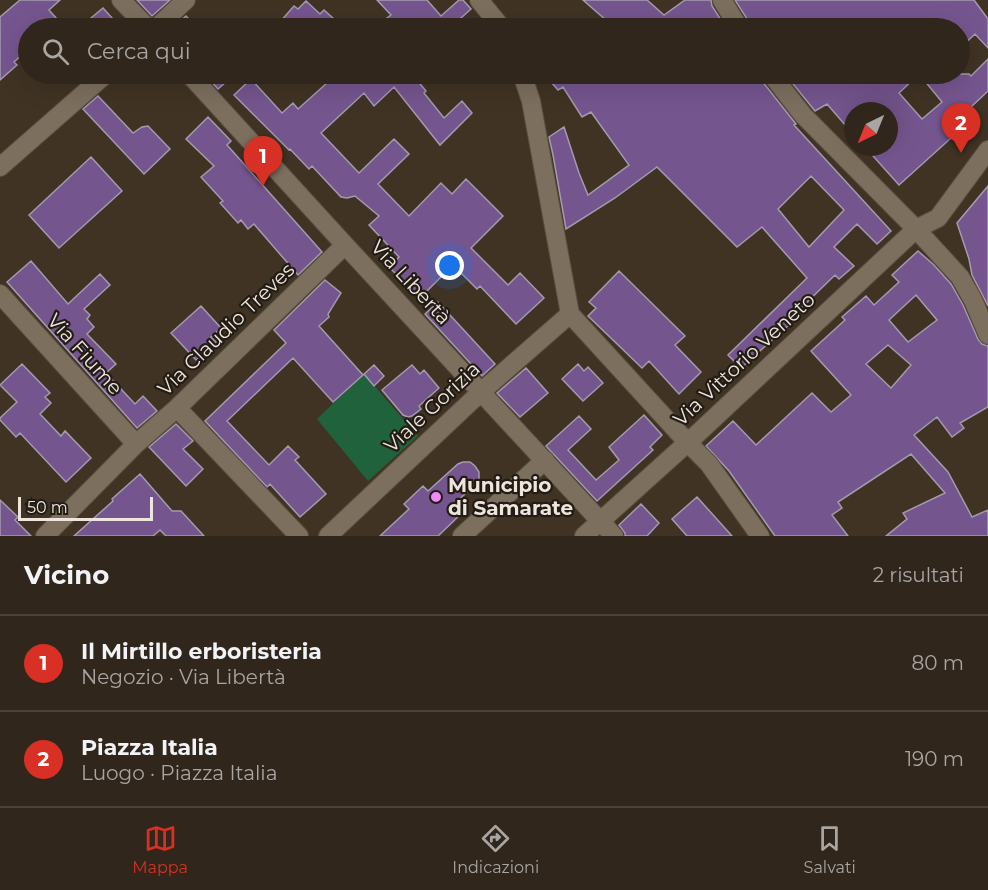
<!DOCTYPE html>
<html lang="it">
<head>
<meta charset="utf-8">
<style>
  body { margin:0; font-family:Montserrat,sans-serif; background:#3c3228; color:#f1f3f6 }
  .compass { position:absolute; left:844px; top:102px; width:54px; height:54px; border-radius:50%; background:#30261b; box-shadow:0 6px 24px #0002; rotate:223deg }
  .scale { position:absolute; left:18px; bottom:15px; width:135px; box-sizing:border-box; padding-left:6px; border:3px solid #eee5dc; border-top:0; font-size:16px; line-height:21px; white-space:nowrap; color:#eee5dc; -webkit-text-stroke:4px #221c15; paint-order:stroke }
  .you { position:absolute; left:450px; top:266px; width:21px; height:21px; margin:-15px; border:4px solid #fff; border-radius:50%; background:#1a73e8; box-shadow:0 0 0 9px #1a73e833 }
  .badge { display:grid; place-items:center; width:39px; height:39px; border-radius:50%; background:#d93025; color:#fff; font-size:20px; font-weight:700 }
  .pin { position:absolute; translate:-50% -50px; filter:drop-shadow(0 2px 3px #0008) }
  .pin::after { content:''; position:absolute; top:32px; width:21px; height:18px; background:inherit; clip-path:polygon(0 0,100% 0,50% 100%) }
  .list { margin:0; padding:0; list-style:none }
  h2 { display:flex; justify-content:space-between; align-items:center; height:78px; margin:0; padding:0 24px; font-size:26px }
  h2 small { font-size:20px; font-weight:400; color:#a8a5a3 }
  .list li { display:grid; grid-template-columns:39px 1fr auto; gap:18px; align-items:center; box-sizing:border-box; height:96px; padding:0 24px; border-top:2px solid #4b433a }
  .list b { display:block; font-size:22px; white-space:nowrap }
  .list p { margin:0; font-size:20px; white-space:nowrap; color:#a8a5a3 }
  .list em { font-size:20px; font-style:normal; color:#a8a5a3 }
  .icon { flex:none; width:33px; height:33px; fill:none; stroke:currentColor; stroke-width:2; stroke-linecap:round; stroke-linejoin:round }
  .map { position:relative; flex:none; width:988px; height:536px; overflow:hidden }
  .search { position:absolute; background:#30261b; box-shadow:0 6px 24px #0002; left:18px; right:18px; top:18px; height:66px; display:flex; align-items:center; gap:15px; box-sizing:border-box; padding:0 21px; border-radius:33px; color:#a8a5a3; font-size:22px }
  .sheet { height:270px; background:#30261b }
  nav { display:flex; justify-content:space-around; align-items:center; box-sizing:border-box; height:84px; border-top:2px solid #4b433a; background:#30261b; font-size:16px; color:#a8a5a3 }
  nav a { display:grid; justify-items:center; gap:3px }
  nav .on { color:#d93025 }
  .map>svg:first-child { display:block }
  .green { fill:#20623c }
  .building { fill:#75558e; stroke:#a49aae; stroke-width:1.5; fill-rule:evenodd }
  .lines { fill:none; stroke-linecap:round; stroke-linejoin:round }
  .minor-casing { stroke:#5a5042; stroke-width:20 }
  .minor { stroke:#7d6f5e; stroke-width:18 }
  .poi-dot { fill:#ef8bf6; stroke:#221c15; stroke-width:2 }
  .labels { text-anchor:middle; stroke-width:4.5; stroke-linejoin:round; paint-order:stroke }
  .street-label { font-size:20px; fill:#eee5dc; stroke:#221c15 }
  .poi-label { font-size:20px; font-weight:bold; fill:#eee5dc; stroke:#221c15; text-anchor:start }
</style>
</head>
<body>
<div class="map">
<svg width="988" height="536" viewBox="0 0 988 536">
  <rect width="100%" height="100%" fill="#403324"/>
  <path class="green" d="M364,374L418,436L368,481L317,419Z"/>
  <path class="building" d="M20,0H60L49,10L65,28H28V49L14,62L17,65L0,80V17Z
    M137,0H170L152,16Z
    M377,0H427L441,16L459,0H463L471,9L451,27L452,28H373L391,15Z
    M583,0H647L664,15L685,0H711L712,6L726,28H615Z
    M735,0H974L988,19V48L975,34L960,48V28H750L749,22Z
    M306,1L320,14L324,10L344,28H288L280,22L294,6L298,9Z
    M103,8L121,28H79Z
    M186,16L197,28H172Z
    M988,59V91L955,122L961,129L899,185L865,147H889V111H853V134L827,104L815,111L785,74H969L971,76ZM919,74L942,102L922,119L899,93Z
    M204,74H235L218,89Z
    M337,74H412L426,91L424,93L444,118L462,101L472,113L440,145L394,87L374,106L364,93L321,133L359,173L394,139L409,154L378,184L409,216L441,183L452,194L466,179L503,216L471,248L508,285L520,273L544,298L516,324L480,286L477,289L453,265L420,298L389,267L399,257L369,225L379,216L355,196L347,198L341,197L312,166L309,169L290,149L289,150L234,95L251,79L282,113L293,103L298,109Z
    M544,74H760L762,81L796,124L794,125L891,231L877,244L857,224L834,247L854,266L839,279L835,275L798,311L801,314L741,368L728,355L807,278L762,227L737,247L657,167L615,198L566,229L553,155L549,137L564,127L579,173L588,195L629,165L591,112L582,117L563,87L558,90ZM811,176L844,210L809,247L778,209Z
    M98,96L133,133L142,127L148,126L170,149L144,174L83,109Z
    M208,117L231,141L227,145L322,252L298,275L254,224L248,229L241,220L238,223L220,203L223,201L201,177L214,166L186,139Z
    M91,157L122,191L59,248L29,215Z
    M988,186V306L972,275L969,259L957,223Z
    M918,251L934,265L951,284L963,305L978,339L982,344L988,346V407L960,423L964,428L952,437L937,417L914,435L948,472L972,517L988,510V536H886L907,519L903,513L945,493L911,454L838,502L842,508L832,515L848,536H775L729,471L706,446L733,421L756,445L812,393L831,412L851,395L811,351L845,320L842,317L866,296L874,305L899,282L892,275ZM916,295L937,320L908,342L889,320ZM888,345L911,365L891,388L866,364Z
    M31,261L68,304L100,274L110,285L84,309L90,315L87,319L94,327L87,334L116,364L106,373L135,404L143,396L157,411L137,428L7,282Z
    M619,271L685,336L675,345L701,372L679,394L649,361L642,368L588,316L596,308L589,302Z
    M325,280L341,293L328,314L329,317L319,326L363,375L333,402L293,358L227,421L269,465L288,446L299,457L295,460L326,494L300,517L270,484L267,487L205,421L286,343L274,330Z
    M438,302L495,364L482,376L425,314Z
    M201,306L221,328L211,337L216,342L196,360L171,333Z
    M22,364L50,393L45,397L51,403L40,414L61,436L65,431L91,458L66,482L20,433L16,437L0,420V418L17,402L0,385Z
    M578,364L584,371L588,367L603,383L583,401L562,379Z
    M374,365L384,376L374,386L364,374Z
    M412,365L420,374L424,370L439,388L419,406L421,409L412,416L408,417L403,415L382,390Z
    M526,368L548,393L520,417L497,393Z
    M644,415L662,435L650,447L653,450L597,501L546,446L579,416L591,429L568,450L596,480L619,460L609,447Z
    M176,424L193,441L183,449L203,469L186,486L149,447Z
    M463,462H470L475,466L479,472V479L476,484L454,504L462,513L438,536H380L409,509L404,504L423,486L428,491L458,464Z
    M140,474L172,511H181L204,536H166L160,530L153,536H74L113,501L112,499Z
    M697,497L732,536H687L672,519Z
    M0,500L18,517L15,520L31,536H0Z
    M641,504L659,523L647,536H625V533L619,525Z"/>
  <g class="lines">
    <g class="minor-casing">
      <path id="minor" d="M121,0L148,28
        M479,0L502,28
        M722,0L739,28
        M156,28L186,0
        M189,74L345,245L614,536
        M522,74L531,101L570,314L688,443L709,464L760,536
        M771,74L803,115L916,229L960,277L973,300L988,335
        M0,167L106,74
        M0,294L136,444
        M177,408L299,536
        M45,536L136,444L177,408L345,245
        M328,536L481,392L570,314
        M462,536L545,460
        M584,536L696,435L916,229L938,218L988,150"/>
    </g>
    <use href="#minor" class="minor"/>
  </g>
  <circle class="poi-dot" cx="436" cy="497" r="6"/>
  <g class="labels">
    <g class="street-label">
      <text transform="translate(411 282) rotate(47)" y="7">Via Libertà</text>
      <text transform="translate(226 329) rotate(-44)" y="7">Via Claudio Treves</text>
      <text transform="translate(85 354) rotate(48)" y="7">Via Fiume</text>
      <text transform="translate(744 359) rotate(-43)" y="7">Via Vittorio Veneto</text>
      <text transform="translate(432 407) rotate(-43)" y="7">Viale Gorizia</text>
    </g>
    <g class="poi-label">
      <text x="448" y="492">Municipio<tspan x="448" dy="23">di Samarate</tspan></text>
    </g>
  </g>
</svg>
<svg class="compass" viewBox="-18 -18 36 36"><path d="M0-13l5 13h-10z" fill="#e53935"/><path d="M0 13l5-13h-10z" fill="#a8a5a3"/></svg>
<div class="scale">50 m</div>
<div class="you"></div>
<div class="pin badge" style="left:263px;top:186px">1</div>
<div class="pin badge" style="left:961px;top:153px">2</div>
<div class="search"><svg class="icon" aria-label="search" viewBox="0 0 24 24"><circle cx="10" cy="10" r="6"/><path d="M15 15l6 6"/></svg>Cerca qui</div>
</div>
<section class="sheet">
<h2>Vicino<small>2 risultati</small></h2>
<ul class="list">
<li><span class="badge">1</span><div><b>Il Mirtillo erboristeria</b><p>Negozio · Via Libertà</p></div><em>80 m</em></li>
<li><span class="badge">2</span><div><b>Piazza Italia</b><p>Luogo · Piazza Italia</p></div><em>190 m</em></li>
</ul>
</section>
<nav>
<a class="on"><svg class="icon" aria-label="map" viewBox="0 0 24 24"><path d="M3 6l6-2 6 2 6-2v14l-6 2-6-2-6 2zM9 4v14M15 6v14"/></svg>Mappa</a>
<a><svg class="icon" aria-label="directions" viewBox="0 0 24 24"><path d="M12 3l9 9-9 9-9-9zM9 14v-3h6M13 9l2 2-2 2"/></svg>Indicazioni</a>
<a><svg class="icon" aria-label="saved" viewBox="0 0 24 24"><path d="M7 4h10v16l-5-4-5 4z"/></svg>Salvati</a>
</nav>
</body>
</html>
